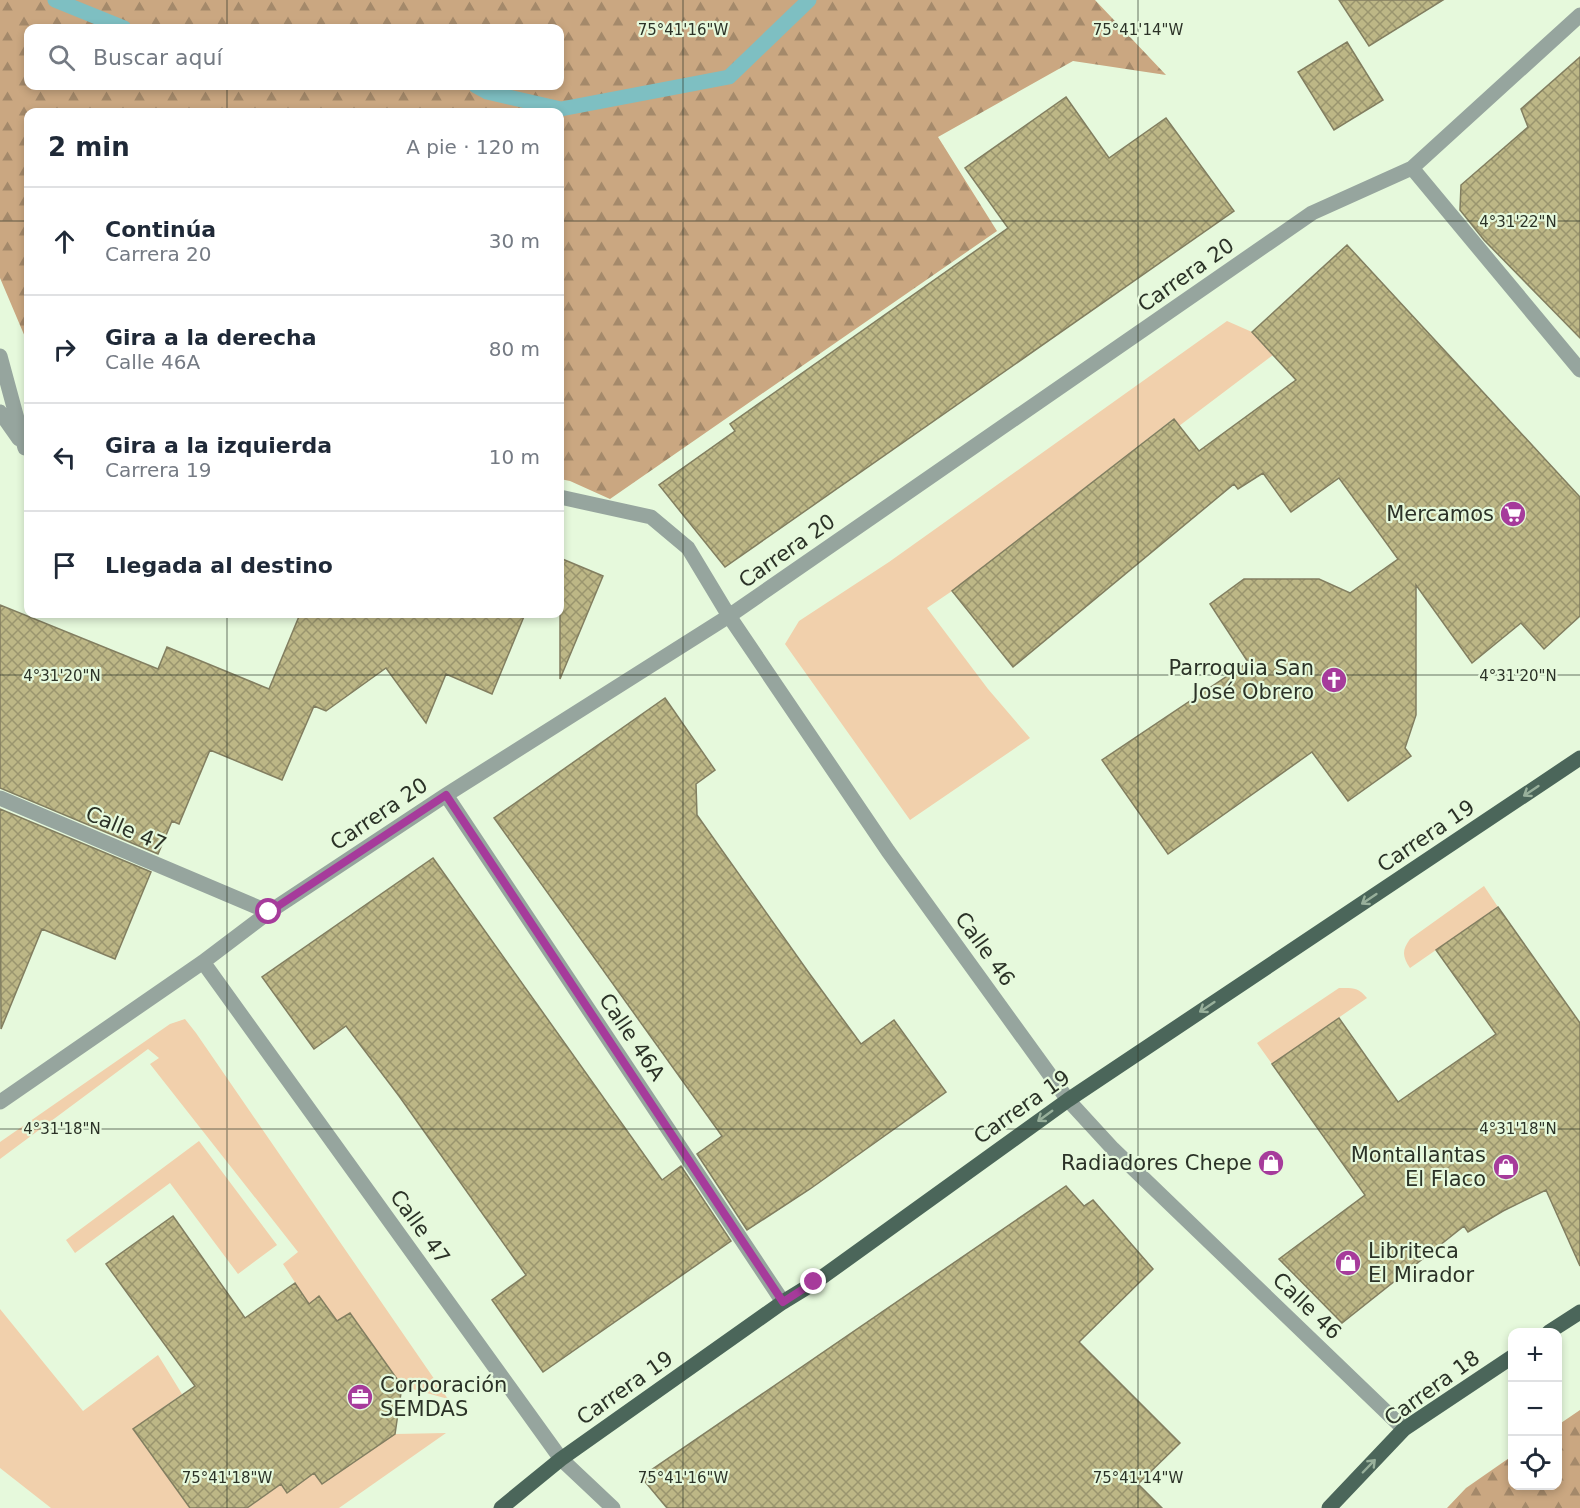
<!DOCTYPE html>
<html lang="es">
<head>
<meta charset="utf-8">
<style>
  body { margin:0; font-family:"DejaVu Sans",sans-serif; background:#f6f6f7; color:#1f2937 }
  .controls { position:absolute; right:18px; bottom:18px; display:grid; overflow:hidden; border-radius:12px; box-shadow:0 3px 9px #0003 }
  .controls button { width:54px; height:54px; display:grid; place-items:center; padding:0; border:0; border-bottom:2px solid #e0e1e3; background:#fff; color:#1f2937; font:30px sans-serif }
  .stop { position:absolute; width:18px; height:18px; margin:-14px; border:4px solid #a63b9b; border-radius:50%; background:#fff }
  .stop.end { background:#a63b9b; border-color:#fff; box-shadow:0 2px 6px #0008 }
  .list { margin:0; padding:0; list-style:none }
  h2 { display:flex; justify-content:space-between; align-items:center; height:78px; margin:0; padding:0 24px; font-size:26px }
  h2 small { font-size:20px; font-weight:400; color:#747a83 }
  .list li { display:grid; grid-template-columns:39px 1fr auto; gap:18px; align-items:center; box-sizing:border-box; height:108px; padding:0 24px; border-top:2px solid #e0e1e3 }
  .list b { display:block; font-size:22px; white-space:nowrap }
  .list p { margin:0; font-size:20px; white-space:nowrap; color:#747a83 }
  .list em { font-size:20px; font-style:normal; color:#747a83 }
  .icon { flex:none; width:33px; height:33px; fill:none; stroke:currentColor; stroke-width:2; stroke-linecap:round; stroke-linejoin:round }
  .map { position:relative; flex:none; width:1580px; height:1508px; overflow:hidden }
  .search { position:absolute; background:#fff; box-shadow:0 3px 9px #0003; left:24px; top:24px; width:540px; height:66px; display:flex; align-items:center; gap:15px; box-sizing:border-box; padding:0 21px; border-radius:12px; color:#747a83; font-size:22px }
  .panel { position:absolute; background:#fff; box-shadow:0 3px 9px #0003; left:24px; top:108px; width:540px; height:510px; border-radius:12px }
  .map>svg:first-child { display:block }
  .green { fill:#f1d0ac }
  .forest { fill:url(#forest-firs); fill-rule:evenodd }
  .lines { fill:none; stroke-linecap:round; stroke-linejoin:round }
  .stream { stroke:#7ebfc2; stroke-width:15 }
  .building { fill:url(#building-cross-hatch); stroke:#827e60; stroke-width:1.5 }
  .minor { stroke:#96a59e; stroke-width:15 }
  .primary { stroke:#4b665a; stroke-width:15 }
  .oneway { stroke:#98b09b }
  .route { stroke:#a63b9b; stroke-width:8 }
  .ticks { fill:none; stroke:#2b3227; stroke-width:1.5; stroke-opacity:0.45 }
  .labels { text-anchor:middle; stroke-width:4.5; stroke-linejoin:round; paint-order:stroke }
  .street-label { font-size:21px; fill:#2b3227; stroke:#e6f9dc }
  .poi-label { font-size:21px; fill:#2b3227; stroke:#e6f9dc; text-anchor:end }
  .ticks-label { font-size:15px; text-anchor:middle; fill:#2b3227; stroke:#e6f9dc; stroke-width:4.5; stroke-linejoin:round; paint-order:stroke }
</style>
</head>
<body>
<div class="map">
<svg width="1580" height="1508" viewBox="0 0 1580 1508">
  <defs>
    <pattern id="forest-firs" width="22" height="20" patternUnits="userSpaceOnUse" patternTransform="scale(1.5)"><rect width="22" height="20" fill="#caa781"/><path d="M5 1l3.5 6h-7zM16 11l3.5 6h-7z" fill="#a4896a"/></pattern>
    <pattern id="building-cross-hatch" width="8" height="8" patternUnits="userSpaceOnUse" patternTransform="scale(1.5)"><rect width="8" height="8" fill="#bdb786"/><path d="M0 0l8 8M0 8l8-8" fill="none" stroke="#9a956e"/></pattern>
  </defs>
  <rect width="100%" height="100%" fill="#e6f9dc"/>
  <path class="green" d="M1227,321L1252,332L1273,355L1179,426L1173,419L952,591L927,608L988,689L1030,738L910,820L785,644L799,621L889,562Z
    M1484,886L1498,907L1410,968C1402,956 1402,950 1410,939Z
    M1339,988C1353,988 1358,987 1367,998L1272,1064L1257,1043Z
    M185,1019L196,1033L448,1399L402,1386L350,1313L337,1321L320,1297L309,1304L283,1264L298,1252L150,1064L159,1058L148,1049L0,1159V1142L170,1024Z
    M199,1141L277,1245L238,1274L170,1183L75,1253L66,1240Z
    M0,1309L83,1411L158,1355L182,1394L133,1429L190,1508H51L0,1468Z
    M446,1433L339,1508H247L281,1484L287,1492L314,1473L322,1484L395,1434Z"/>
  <path class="forest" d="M0,0H1095L1166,75L1073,61L938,137L997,231L610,499L570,481L560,479V112H28V344L0,278ZM28,28H560V86H28Z
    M1580,1410V1508H1447L1466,1488L1512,1456V1486H1558V1425Z"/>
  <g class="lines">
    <path class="stream" d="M55,0L124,28
      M476,86L487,92L561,109L729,77L809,0"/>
  </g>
  <path class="building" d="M1339,0H1443L1369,46Z
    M1347,42L1383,100L1334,130L1298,72Z
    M1580,57V338L1484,240L1460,210L1461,185L1528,127L1521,109Z
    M1066,97L1109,158L1166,118L1234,211L725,567L659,485L735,431L730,424L1008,228L965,168Z
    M1347,245L1580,497V616L1544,649L1521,623L1472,663L1416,585V715L1405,748L1411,756L1348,801L1312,752L1168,854L1102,760L1248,662L1210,604L1244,579H1319L1350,593L1398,559L1339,478L1291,512L1263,473L1238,489L1234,484L1013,667L952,591L1174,419L1199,451L1296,380L1252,332Z
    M560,558L603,576L560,679Z
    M0,605L158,669L167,647L269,689L300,614H525L492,694L446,674L426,723L386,668L326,711L314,706L282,780L210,750L179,824L172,821L158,854L0,788Z
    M665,698L715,770L696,784L697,815L809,973L861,1044L894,1020L946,1092L810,1189L747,1230L697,1154L722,1136L494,818Z
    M0,809L151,872L115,959L42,929L1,1029Z
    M433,858L662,1180L681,1166L731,1241L543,1372L492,1300L526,1275L399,1096L346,1026L314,1049L262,977Z
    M1498,907L1580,1023V1266L1546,1190L1503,1211L1468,1232L1464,1226L1342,1323L1279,1259L1365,1195L1272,1064L1339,1018L1398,1102L1496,1034L1436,950Z
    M1066,1186L1084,1206L1093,1200L1153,1269L1079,1342L1180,1443L1138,1484L1162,1508H667L641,1477Z
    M173,1216L245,1318L295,1283L309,1304L319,1296L337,1321L350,1313L402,1386L395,1434L322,1484L314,1473L287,1493L281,1484L247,1508H190L133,1429L195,1386L106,1264Z"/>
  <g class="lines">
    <path class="minor" d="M1412,168L1580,370
      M0,356L25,448
      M0,412L19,439
      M560,497L651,517L688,548L729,616L888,851L1068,1100L1113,1149L1404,1429
      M446,795L783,1302
      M0,798L269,912
      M203,962L561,1459L613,1508
      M0,1102L203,962L269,912L446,795L729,616L1312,213L1412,168L1580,15"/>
    <path class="primary" d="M1549,1332L1580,1312
      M501,1508L561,1459L783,1302L814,1283L1068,1100L1580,758
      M1329,1508L1404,1429L1512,1357"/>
  </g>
  <defs><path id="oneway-shaft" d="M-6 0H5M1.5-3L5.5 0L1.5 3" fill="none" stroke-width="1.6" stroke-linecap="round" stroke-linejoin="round" transform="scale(1.5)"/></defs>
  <g class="oneway">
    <use href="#oneway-shaft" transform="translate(1531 791) rotate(146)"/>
    <use href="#oneway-shaft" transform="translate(1369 899) rotate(146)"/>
    <use href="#oneway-shaft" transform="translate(1207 1007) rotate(146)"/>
    <use href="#oneway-shaft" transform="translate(1045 1116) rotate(144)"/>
    <use href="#oneway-shaft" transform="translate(1369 1466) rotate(-46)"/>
  </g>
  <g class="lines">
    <path class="route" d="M269,912L446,795L783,1302L814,1282"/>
  </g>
  <path class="ticks" d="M227,0V28M683,0V1508M1138,0V1508M227,86V112M0,221H28M560,221H1580M227,614V1508M0,675H1580M0,1129H1580"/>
  <defs>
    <g id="supermarket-disc" transform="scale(1.35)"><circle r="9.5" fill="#a63b9b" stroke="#e6f9dc"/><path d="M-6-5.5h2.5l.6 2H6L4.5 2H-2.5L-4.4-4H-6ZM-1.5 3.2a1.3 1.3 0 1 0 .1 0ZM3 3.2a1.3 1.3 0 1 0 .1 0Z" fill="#fff"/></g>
    <g id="church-disc" transform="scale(1.35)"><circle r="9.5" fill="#a63b9b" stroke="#e6f9dc"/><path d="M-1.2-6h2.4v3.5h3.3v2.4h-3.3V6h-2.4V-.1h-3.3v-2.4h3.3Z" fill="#fff"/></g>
    <g id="shop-disc" transform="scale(1.35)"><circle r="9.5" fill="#a63b9b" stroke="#e6f9dc"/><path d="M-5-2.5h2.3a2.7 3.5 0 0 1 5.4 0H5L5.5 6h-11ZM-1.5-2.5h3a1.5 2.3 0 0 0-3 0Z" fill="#fff"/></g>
    <g id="office-disc" transform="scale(1.35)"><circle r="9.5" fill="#a63b9b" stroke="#e6f9dc"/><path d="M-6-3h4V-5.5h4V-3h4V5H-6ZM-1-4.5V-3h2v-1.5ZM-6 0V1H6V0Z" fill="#fff"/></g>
  </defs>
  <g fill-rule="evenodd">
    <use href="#supermarket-disc" x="1513" y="514"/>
    <use href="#church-disc" x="1334" y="680"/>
    <use href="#shop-disc" x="1271" y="1163"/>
    <use href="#shop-disc" x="1506" y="1167"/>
    <use href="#shop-disc" x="1348" y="1263"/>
    <use href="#office-disc" x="360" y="1397"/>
  </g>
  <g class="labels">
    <g class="street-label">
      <text transform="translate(1186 275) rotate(-35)" y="7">Carrera 20</text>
      <text transform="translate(787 551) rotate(-35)" y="7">Carrera 20</text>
      <text transform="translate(379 814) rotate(-34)" y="7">Carrera 20</text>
      <text transform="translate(126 829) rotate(23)" y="7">Calle 47</text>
      <text transform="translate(1426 836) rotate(-34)" y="7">Carrera 19</text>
      <text transform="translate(985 949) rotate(54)" y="7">Calle 46</text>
      <text transform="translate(632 1037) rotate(56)" y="7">Calle 46A</text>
      <text transform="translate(1022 1107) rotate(-35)" y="7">Carrera 19</text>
      <text transform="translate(420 1227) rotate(54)" y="7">Calle 47</text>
      <text transform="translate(1307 1306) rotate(44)" y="7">Calle 46</text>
      <text transform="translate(625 1388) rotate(-35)" y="7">Carrera 19</text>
      <text transform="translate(1432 1388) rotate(-36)" y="7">Carrera 18</text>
    </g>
    <g class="poi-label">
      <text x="1494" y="521">Mercamos</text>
      <text x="1314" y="675">Parroquia San<tspan x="1314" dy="24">José Obrero</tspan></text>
      <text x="1486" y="1162">Montallantas<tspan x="1486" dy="24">El Flaco</tspan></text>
      <text x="1252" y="1170">Radiadores Chepe</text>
      <text x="1368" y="1258" text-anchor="start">Libriteca<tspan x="1368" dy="24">El Mirador</tspan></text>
      <text x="380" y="1392" text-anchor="start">Corporación<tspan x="380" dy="24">SEMDAS</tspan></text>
    </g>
  </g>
  <g class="ticks-label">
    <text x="683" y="35">75°41'16"W</text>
    <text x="1138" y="35">75°41'14"W</text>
    <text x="1518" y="227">4°31'22"N</text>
    <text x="62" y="681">4°31'20"N</text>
    <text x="1518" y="681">4°31'20"N</text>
    <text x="62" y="1134">4°31'18"N</text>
    <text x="1518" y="1134">4°31'18"N</text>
    <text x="227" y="1483">75°41'18"W</text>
    <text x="683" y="1483">75°41'16"W</text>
    <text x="1138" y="1483">75°41'14"W</text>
  </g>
</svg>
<div class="controls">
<button>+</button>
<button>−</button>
<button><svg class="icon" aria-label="locate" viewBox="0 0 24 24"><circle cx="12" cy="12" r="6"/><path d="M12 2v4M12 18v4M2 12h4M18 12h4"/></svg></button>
</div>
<div class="stop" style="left:269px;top:912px"></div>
<div class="stop end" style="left:814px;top:1282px"></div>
<div class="search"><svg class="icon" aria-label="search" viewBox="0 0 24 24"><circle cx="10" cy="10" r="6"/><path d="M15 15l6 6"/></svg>Buscar aquí</div>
<section class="panel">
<h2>2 min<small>A pie · 120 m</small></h2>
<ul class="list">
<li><svg class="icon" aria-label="ahead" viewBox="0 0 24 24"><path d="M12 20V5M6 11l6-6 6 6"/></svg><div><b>Continúa</b><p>Carrera 20</p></div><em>30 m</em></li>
<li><svg class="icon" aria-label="right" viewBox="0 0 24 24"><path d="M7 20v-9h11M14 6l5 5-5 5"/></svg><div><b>Gira a la derecha</b><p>Calle 46A</p></div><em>80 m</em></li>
<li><svg class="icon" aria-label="left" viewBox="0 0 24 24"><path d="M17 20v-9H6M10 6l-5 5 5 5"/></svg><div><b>Gira a la izquierda</b><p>Carrera 19</p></div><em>10 m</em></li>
<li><svg class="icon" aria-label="arrive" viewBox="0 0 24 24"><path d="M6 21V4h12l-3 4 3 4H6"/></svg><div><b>Llegada al destino</b></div></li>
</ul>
</section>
</div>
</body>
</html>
